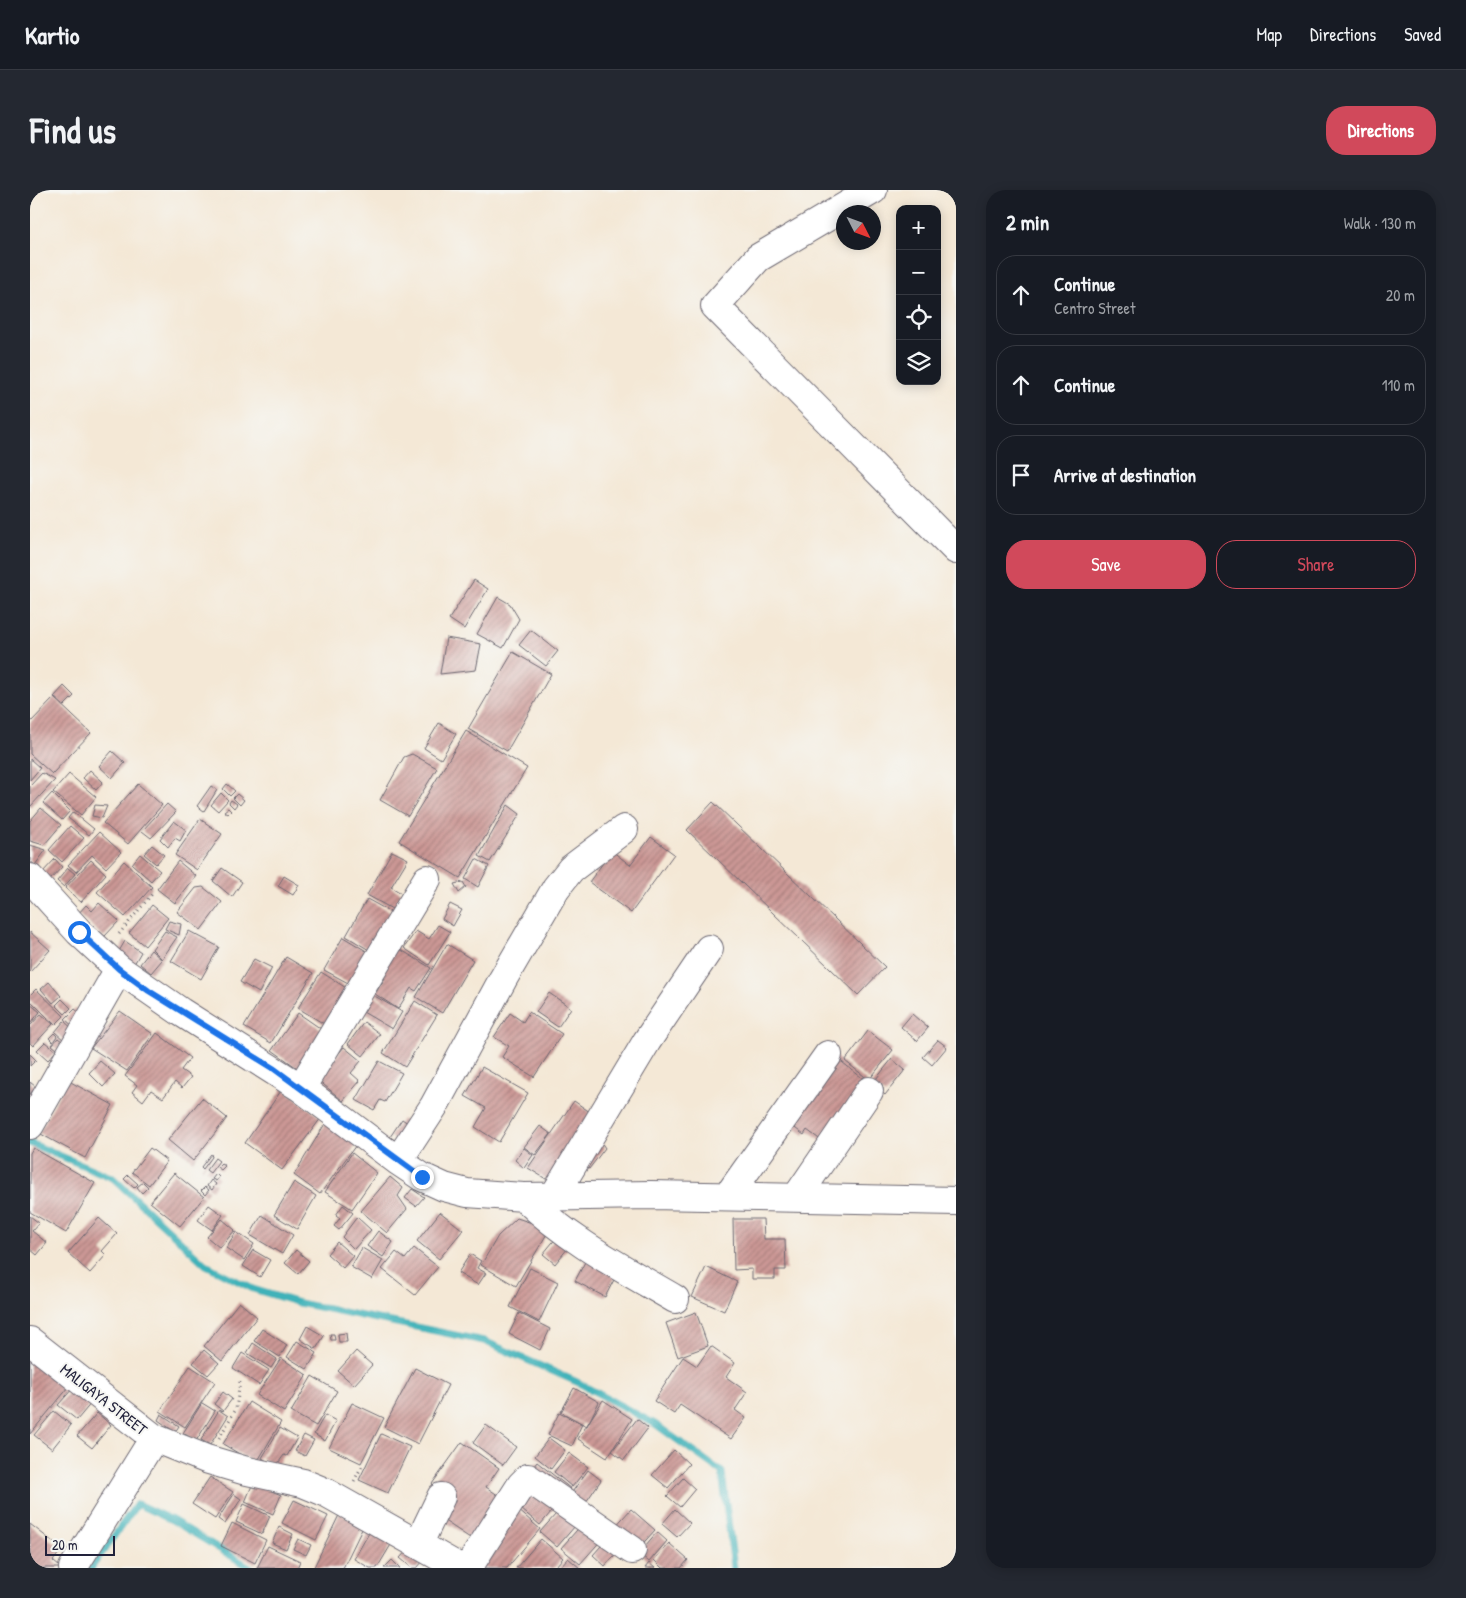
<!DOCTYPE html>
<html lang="en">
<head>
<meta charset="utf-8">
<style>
  body { margin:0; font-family:"Patrick Hand",sans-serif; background:#242831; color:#f1f3f6 }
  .controls { position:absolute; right:15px; top:15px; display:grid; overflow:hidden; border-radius:10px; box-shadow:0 2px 12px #0003 }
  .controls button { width:45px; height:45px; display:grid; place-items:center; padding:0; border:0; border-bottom:1px solid #363941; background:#171b24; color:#f1f3f6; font:25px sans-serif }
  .compass { position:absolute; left:806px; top:15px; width:45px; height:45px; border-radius:50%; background:#171b24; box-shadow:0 2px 12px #0003; rotate:132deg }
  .scale { position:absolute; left:15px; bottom:12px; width:70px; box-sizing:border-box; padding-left:5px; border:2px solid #22223b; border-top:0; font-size:14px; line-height:18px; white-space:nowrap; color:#22223b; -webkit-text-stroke:4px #f6f6f2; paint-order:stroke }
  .stop { position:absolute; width:15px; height:15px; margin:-11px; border:4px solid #1a73e8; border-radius:50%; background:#fff }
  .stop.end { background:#1a73e8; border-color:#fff; box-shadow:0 1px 5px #0008 }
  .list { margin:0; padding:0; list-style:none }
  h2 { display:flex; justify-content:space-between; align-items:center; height:65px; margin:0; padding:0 20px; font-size:21px }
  h2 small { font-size:16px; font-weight:400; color:#9ea1a6 }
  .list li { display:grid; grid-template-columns:32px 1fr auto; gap:15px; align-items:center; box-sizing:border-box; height:80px; margin:0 10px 10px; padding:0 10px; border:1px solid #363941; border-radius:20px }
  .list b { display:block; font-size:19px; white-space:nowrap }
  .list p { margin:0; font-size:16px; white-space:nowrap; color:#9ea1a6 }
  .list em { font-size:16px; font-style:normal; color:#9ea1a6 }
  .actions { display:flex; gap:10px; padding:15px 20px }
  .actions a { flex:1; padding:11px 0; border:1px solid #d1495b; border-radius:20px; text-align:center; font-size:18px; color:#d1495b }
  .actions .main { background:#d1495b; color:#fff }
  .icon { flex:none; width:28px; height:28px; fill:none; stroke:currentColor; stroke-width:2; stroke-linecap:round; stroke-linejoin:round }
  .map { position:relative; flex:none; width:926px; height:1378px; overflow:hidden; border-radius:20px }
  header { display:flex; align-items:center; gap:30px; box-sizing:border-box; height:70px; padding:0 25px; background:#171b24; border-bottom:1px solid #363941 }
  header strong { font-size:24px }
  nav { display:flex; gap:28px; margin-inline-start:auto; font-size:18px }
  .intro { display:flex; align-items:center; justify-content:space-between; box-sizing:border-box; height:120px; padding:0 30px }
  h1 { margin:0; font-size:35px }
  .button { padding:12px 22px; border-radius:20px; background:#d1495b; color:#fff; font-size:18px; font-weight:700 }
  main { display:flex; gap:30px; padding:0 30px }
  aside { flex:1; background:#171b24; border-radius:20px; box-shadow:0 2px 12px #0003 }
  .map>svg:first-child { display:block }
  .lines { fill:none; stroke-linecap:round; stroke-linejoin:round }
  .stream { stroke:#41b2b9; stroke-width:7 }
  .building { fill:url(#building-hatch) }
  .minor-casing { stroke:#6c6771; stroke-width:30 }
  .path { stroke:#6c6771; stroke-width:3; stroke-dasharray:1 4; stroke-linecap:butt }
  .minor { stroke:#fff; stroke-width:28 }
  .route { stroke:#1a73e8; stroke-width:6 }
  .labels { text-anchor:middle; stroke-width:4; stroke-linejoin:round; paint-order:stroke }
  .street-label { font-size:16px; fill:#22223b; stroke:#f6f6f2 }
</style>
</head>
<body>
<header>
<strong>Kartio</strong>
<nav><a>Map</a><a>Directions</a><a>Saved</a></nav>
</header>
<div class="intro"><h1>Find us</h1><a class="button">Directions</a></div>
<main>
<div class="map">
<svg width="926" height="1378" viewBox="0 0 926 1378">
  <defs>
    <pattern id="building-hatch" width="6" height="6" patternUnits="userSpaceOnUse" patternTransform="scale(1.25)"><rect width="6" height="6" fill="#cc9895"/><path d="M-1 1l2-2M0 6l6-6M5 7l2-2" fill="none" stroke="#a57c7b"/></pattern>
  </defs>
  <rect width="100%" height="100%" fill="#f6f6f2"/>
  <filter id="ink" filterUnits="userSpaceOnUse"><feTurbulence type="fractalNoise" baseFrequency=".02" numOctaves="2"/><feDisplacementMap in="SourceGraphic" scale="10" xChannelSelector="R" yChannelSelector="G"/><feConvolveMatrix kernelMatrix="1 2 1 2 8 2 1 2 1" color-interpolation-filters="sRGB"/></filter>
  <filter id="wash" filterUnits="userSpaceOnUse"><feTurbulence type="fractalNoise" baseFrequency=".0096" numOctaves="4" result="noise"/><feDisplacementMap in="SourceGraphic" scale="20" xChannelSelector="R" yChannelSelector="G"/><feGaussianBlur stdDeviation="1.12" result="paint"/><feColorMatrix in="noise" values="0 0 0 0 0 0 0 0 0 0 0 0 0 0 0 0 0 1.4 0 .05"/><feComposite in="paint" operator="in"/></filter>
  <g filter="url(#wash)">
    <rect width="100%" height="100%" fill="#f4e8d6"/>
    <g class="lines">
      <path class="stream" d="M0,953L83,988L176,1075L223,1099L269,1113L454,1151L547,1192L625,1234L692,1282L704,1378
        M61,1378L107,1314L142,1330L221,1378"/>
    </g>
    <g id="blocks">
      <path class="building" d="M444,390L458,399L434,439L419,429Z
        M468,407L480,414L489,429L473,458L447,444Z
        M501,440L528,461L516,476L489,455Z
        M416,448L451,454L446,480L410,484Z
        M483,462L521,484L477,561L438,539Z
        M34,496L44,506L34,516L24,507Z
        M24,508L61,543L22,584L0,564V533Z
        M409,533L426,544L411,569L394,558Z
        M436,541L497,578L430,688L369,651Z
        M82,561L95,573L82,588L69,576Z
        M382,564L407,578L378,626L350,610L374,567Z
        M0,569L10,578L0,590Z
        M60,580L73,592L66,600L53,588Z
        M12,583L25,590L0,617V596Z
        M39,584L66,607L51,625L23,602Z
        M108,594L132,615L98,654L73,633Z
        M197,594L205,601L200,606L193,599Z
        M181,596L187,600L174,621L167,616Z
        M22,603L40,621L32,630L13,613Z
        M191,603L198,610L188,621L181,615Z
        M207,604L214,610L210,615L203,608Z
        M201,610L207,614L204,618L199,613Z
        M683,612L855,777L828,805L657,640Z
        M137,614L146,622L121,648L112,641Z
        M65,615L77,616L72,628L62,626Z
        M478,615L490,624L460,672L449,666Z
        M11,618L31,635L14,655L0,651V631Z
        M198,618L201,621L198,624L194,621Z
        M43,622L64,639L59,645L38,628Z
        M170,629L192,644L167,680L145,665Z
        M144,631L156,640L150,651L145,648L138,657L130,649Z
        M40,636L54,648L32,672L19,660Z
        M69,642L91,662L76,678L62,665L46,682L38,675Z
        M621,647L644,664L601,723L559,692L582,661L600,675Z
        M0,655L16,660L5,675L0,671Z
        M122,655L134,665L126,674L114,664Z
        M362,661L378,669L361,697L373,704L364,720L337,705Z
        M110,664L130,681L121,691L102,674Z
        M25,669L32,677L20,690L12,683Z
        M446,669L459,676L448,697L435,689Z
        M61,670L76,684L51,712L35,698Z
        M94,671L122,697L95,727L67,702Z
        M148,671L166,686L145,713L127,699Z
        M38,678L45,684L34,697L27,691Z
        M192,678L212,692L202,707L183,691Z
        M254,686L269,695L263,705L248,696Z
        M433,692L436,697L429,703L424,694Z
        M173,697L192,712L171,740L147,722L166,698Z
        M337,709L366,725L344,763L316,746Z
        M69,713L89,731L74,747L48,724L56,715L62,721Z
        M420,714L432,720L423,736L412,729Z
        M122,715L138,728L115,756L99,743Z
        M139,731L151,734L149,745L135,739Z
        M408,735L420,742L399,775L374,758L386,741L399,749Z
        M135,741L147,747L132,769L122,759Z
        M159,741L189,757L171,789L141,771Z
        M0,742L20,760L0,782Z
        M313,747L338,762L320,794L294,780Z
        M95,751L111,762L104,774L88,763Z
        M417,754L443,770L412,823L386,807Z
        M363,755L401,778L386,801L381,798L368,819L345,804L355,788L346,782Z
        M121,760L132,770L121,783L110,774Z
        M256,767L283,783L241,853L214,837Z
        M224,769L242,778L229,803L210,792Z
        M291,782L321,801L299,837L268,818Z
        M19,792L31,806L23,813L11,799Z
        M6,799L34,826L25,835L0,810V805Z
        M519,803L541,818L528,837L506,822Z
        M343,805L372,822L362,839L333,822Z
        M32,809L41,818L35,824L26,815Z
        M385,811L407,825L375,877L353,863Z
        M0,814L10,822L0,834Z
        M45,819L56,828L46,839L35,829Z
        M90,821L123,844L97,881L61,858Z
        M499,822L532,844L504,887L472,867L479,856L464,847L480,823L493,832Z
        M268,823L297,843L270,880L242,860Z
        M11,824L23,834L3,856L0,853V836Z
        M882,824L898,838L887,851L871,837Z
        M34,831L45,841L35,851L25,842Z
        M334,832L350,844L333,866L318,854Z
        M838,841L863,860L839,890L815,871Z
        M24,843L27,846L23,852L19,848Z
        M127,843L160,868L151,880L161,887L152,898L145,892L133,908L121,900L113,911L102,902L107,895L95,886Z
        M28,848L33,852L27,859L22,855Z
        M908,850L917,857L902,875L893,867Z
        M15,852L26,861L18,870L7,860Z
        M314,857L331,871L321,883L330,891L313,911L287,889Z
        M0,864L6,870L0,876Z
        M803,865L836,891L792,951L777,940L774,945L753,929Z
        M862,869L875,880L855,905L842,894Z
        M70,871L85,884L73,897L59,883Z
        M349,871L372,883L355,912L350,910L344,920L326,910Z
        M452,877L498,903L469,952L445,937L456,918L435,906Z
        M37,890L83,915L55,968L9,943Z
        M0,892L6,897L0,904Z
        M253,898L291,928L252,980L215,953Z
        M172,908L197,928L163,971L138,950Z
        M544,911L567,927L526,986L516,989L498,978Z
        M372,929L385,938L373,955L360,947Z
        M296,932L326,955L290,1004L264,985Z
        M510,936L521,944L505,965L494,957Z
        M569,949L575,958L559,979L551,974Z
        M3,958L65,993L36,1043L0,1022V963Z
        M120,958L137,971L119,995L102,982Z
        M494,958L503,965L494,978L485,970Z
        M322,963L347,983L322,1019L295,1002Z
        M181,964L182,967L173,979L171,977Z
        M185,968L189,971L180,983L176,980Z
        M191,973L195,976L191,980L187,977Z
        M144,983L174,1007L150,1036L120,1012Z
        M186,984L189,987L186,991L182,989Z
        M98,985L108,994L104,998L94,989Z
        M360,987L373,998L368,1006L377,1019L357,1043L331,1021Z
        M181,990L186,994L182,1000L177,996Z
        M113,992L118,997L112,1003L107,997Z
        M264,992L286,1006L267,1039L244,1025Z
        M175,997L179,1000L175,1005L171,1001Z
        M382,999L394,1007L386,1016L375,1008Z
        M179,1015L193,1025L182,1040L168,1030Z
        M313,1015L323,1023L309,1040L304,1036L310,1028L306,1025Z
        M410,1022L433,1040L409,1069L387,1051Z
        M232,1025L263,1045L252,1064L220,1045Z
        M0,1026L9,1033L2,1041L17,1053L7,1065L0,1059Z
        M327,1027L341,1040L324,1059L312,1047Z
        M69,1028L87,1044L72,1061L76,1065L60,1083L38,1063Z
        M487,1028L502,1033L518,1042L486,1096L451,1075L468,1046Z
        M192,1029L205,1040L190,1058L177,1047Z
        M703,1029H733L734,1049H755L756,1080H745V1089H722V1079L704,1080Z
        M348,1041L363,1052L353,1067L337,1056Z
        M206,1042L224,1054L214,1070L196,1058Z
        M527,1047L538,1058L525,1074L513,1064Z
        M307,1052L323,1066L313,1078L297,1064Z
        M332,1058L353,1070L342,1089L321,1077Z
        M384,1058L408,1077L385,1105L352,1079L366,1062L375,1069Z
        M223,1060L240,1070L230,1087L213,1076Z
        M266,1060L279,1071L268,1084L255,1073Z
        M440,1064L451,1071L447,1078L456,1083L448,1095L428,1083Z
        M556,1070L586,1086L575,1107L545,1091Z
        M676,1077L707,1092L694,1121L662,1107Z
        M500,1078L528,1092L509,1132L480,1117Z
        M209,1112L227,1127L192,1171L174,1156Z
        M666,1122L678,1156L648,1167L636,1133Z
        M489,1123L520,1139L510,1160L479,1144Z
        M277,1136L294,1146L286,1159L270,1149Z
        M232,1139L257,1155L250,1167L224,1151Z
        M316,1143L317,1152H309L308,1144Z
        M300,1144H304L305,1150H301Z
        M267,1151L287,1163L277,1179L257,1167Z
        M223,1153L247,1169L241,1178L217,1163Z
        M681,1156L705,1173L696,1187L717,1202L705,1220L716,1228L701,1249L650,1215L644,1224L624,1211L653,1167L667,1176Z
        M174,1160L189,1173L178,1185L163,1173Z
        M326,1161L342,1175L324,1195L308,1181Z
        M212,1163L239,1180L229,1195L203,1178Z
        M0,1165L39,1197L0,1244Z
        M251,1168L277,1185L254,1222L227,1205Z
        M160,1176L185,1192L155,1237L130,1221Z
        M385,1178L418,1195L388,1254L354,1237Z
        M282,1186L307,1201L286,1236L261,1222Z
        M44,1197L62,1212L47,1230L28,1215Z
        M544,1198L569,1212L557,1236L531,1222Z
        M193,1202L202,1209L193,1221L184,1214Z
        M573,1210L602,1229L577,1268L548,1249Z
        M219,1212L251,1232L226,1274L193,1254Z
        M172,1213L185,1221L166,1251L153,1243Z
        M322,1213L354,1228L331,1273L299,1258Z
        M189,1220L198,1226L180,1255L171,1250Z
        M24,1221L41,1235L22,1259L4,1245Z
        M67,1223L81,1235L62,1258L47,1246Z
        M529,1223L552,1234L542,1256L518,1245Z
        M131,1224L149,1236L145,1242L128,1230Z
        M295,1225L306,1231L295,1251L284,1244Z
        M607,1229L618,1238L594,1270L582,1261Z
        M456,1235L486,1257L473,1275L443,1253Z
        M250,1238L267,1248L257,1266L254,1265L246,1276L232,1268Z
        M351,1244L380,1257L358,1303L329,1290Z
        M274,1245L284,1250L275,1266L265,1261Z
        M519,1248L535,1260L521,1279L505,1266Z
        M432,1252L469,1278L456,1297L475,1310L446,1352L404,1324L418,1304L402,1294Z
        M644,1260L659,1274L638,1298L622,1285Z
        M539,1263L558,1277L542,1297L524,1282Z
        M507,1272L541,1299L534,1308L500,1281Z
        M558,1280L571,1290L554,1315L540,1305Z
        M180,1287L203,1302L185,1329L162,1314Z
        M653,1288L665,1299L650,1317L637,1306Z
        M223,1293L251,1305L243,1324L215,1312Z
        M502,1294L527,1315L510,1335L485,1314Z
        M204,1304L211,1309L195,1334L188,1329Z
        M264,1310L298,1326L286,1350L252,1333Z
        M214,1314L240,1326L232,1344L206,1332Z
        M534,1315L551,1329L527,1357L510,1342Z
        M487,1319L510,1339L477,1378H448Z
        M601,1319L625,1340L607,1360L583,1339Z
        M645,1319L660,1333L647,1347L632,1334Z
        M310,1323L334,1335L313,1378H286L284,1377Z
        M555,1331L574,1347L550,1374L531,1358Z
        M202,1333L236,1350L225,1373L191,1356Z
        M0,1334L32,1359L23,1371L31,1378H0Z
        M343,1336L365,1348L347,1378H340L324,1369Z
        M249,1337L263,1344L256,1359L242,1353Z
        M627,1342L637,1351L619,1372L609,1363Z
        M579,1347L591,1358L575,1376L563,1365Z
        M268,1349L281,1355L276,1365L263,1359Z
        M511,1349L533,1368L524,1378H486Z
        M639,1353L658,1370L651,1378H632L624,1370Z
        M238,1356L270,1371L267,1378H227Z
        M379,1358L394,1370L387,1378H382L370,1368Z
        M538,1368L550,1378H529Z
        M362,1370L370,1378H354Z
        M619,1373L625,1378H615Z"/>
    </g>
  </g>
  <g filter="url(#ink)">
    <use href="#blocks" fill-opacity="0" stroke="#6c6771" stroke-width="1"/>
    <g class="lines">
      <g class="minor-casing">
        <path id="minor" d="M843,0L728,68L685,116L926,360
          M0,688L49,742L89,779L151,822L271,898L368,971L392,987L414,997L437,1003L494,1007L621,1005L926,1011
          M271,898L397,689
          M0,935L89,779
          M368,971L404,916L473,789L526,698L541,679L594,639
          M524,1006L617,851L679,759
          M698,1006L798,865
          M494,1007C538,1050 592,1078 645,1109
          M766,1008L839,901
          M0,1151L124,1248L176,1269L213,1280L273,1293L295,1302L430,1378
          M389,1353L411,1307
          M43,1378L124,1248
          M438,1378L491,1295L498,1288L602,1360"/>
      </g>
      <path class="path" d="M89,744L122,704
        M189,1248L206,1219L210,1191
        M324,1291L332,1276"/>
      <use href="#minor" class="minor"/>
    </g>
  </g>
  <g class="lines" filter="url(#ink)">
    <path class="route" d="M49,742L89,779L119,801L243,878L392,987"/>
  </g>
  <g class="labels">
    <g class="street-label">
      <text transform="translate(74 1209) rotate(38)" y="6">MALIGAYA STREET</text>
    </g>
  </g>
</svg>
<div class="controls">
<button>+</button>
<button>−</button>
<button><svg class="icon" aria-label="locate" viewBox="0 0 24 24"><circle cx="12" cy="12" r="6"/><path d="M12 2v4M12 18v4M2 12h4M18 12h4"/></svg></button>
<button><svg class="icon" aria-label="layers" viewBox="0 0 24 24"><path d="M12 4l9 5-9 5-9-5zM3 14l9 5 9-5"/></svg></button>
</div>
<svg class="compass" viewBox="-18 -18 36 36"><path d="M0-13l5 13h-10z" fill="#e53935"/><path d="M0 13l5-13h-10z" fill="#9ea1a6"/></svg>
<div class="scale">20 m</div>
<div class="stop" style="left:49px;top:742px"></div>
<div class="stop end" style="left:392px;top:987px"></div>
</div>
<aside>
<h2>2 min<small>Walk · 130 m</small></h2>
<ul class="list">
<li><svg class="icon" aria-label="ahead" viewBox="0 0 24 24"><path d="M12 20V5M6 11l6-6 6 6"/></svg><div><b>Continue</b><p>Centro Street</p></div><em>20 m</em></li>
<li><svg class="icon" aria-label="ahead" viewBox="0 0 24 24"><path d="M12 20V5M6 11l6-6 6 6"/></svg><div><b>Continue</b></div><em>110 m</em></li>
<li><svg class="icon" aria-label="arrive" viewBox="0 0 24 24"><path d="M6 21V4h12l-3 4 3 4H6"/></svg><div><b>Arrive at destination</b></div></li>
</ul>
<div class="actions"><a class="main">Save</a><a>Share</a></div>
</aside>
</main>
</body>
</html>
